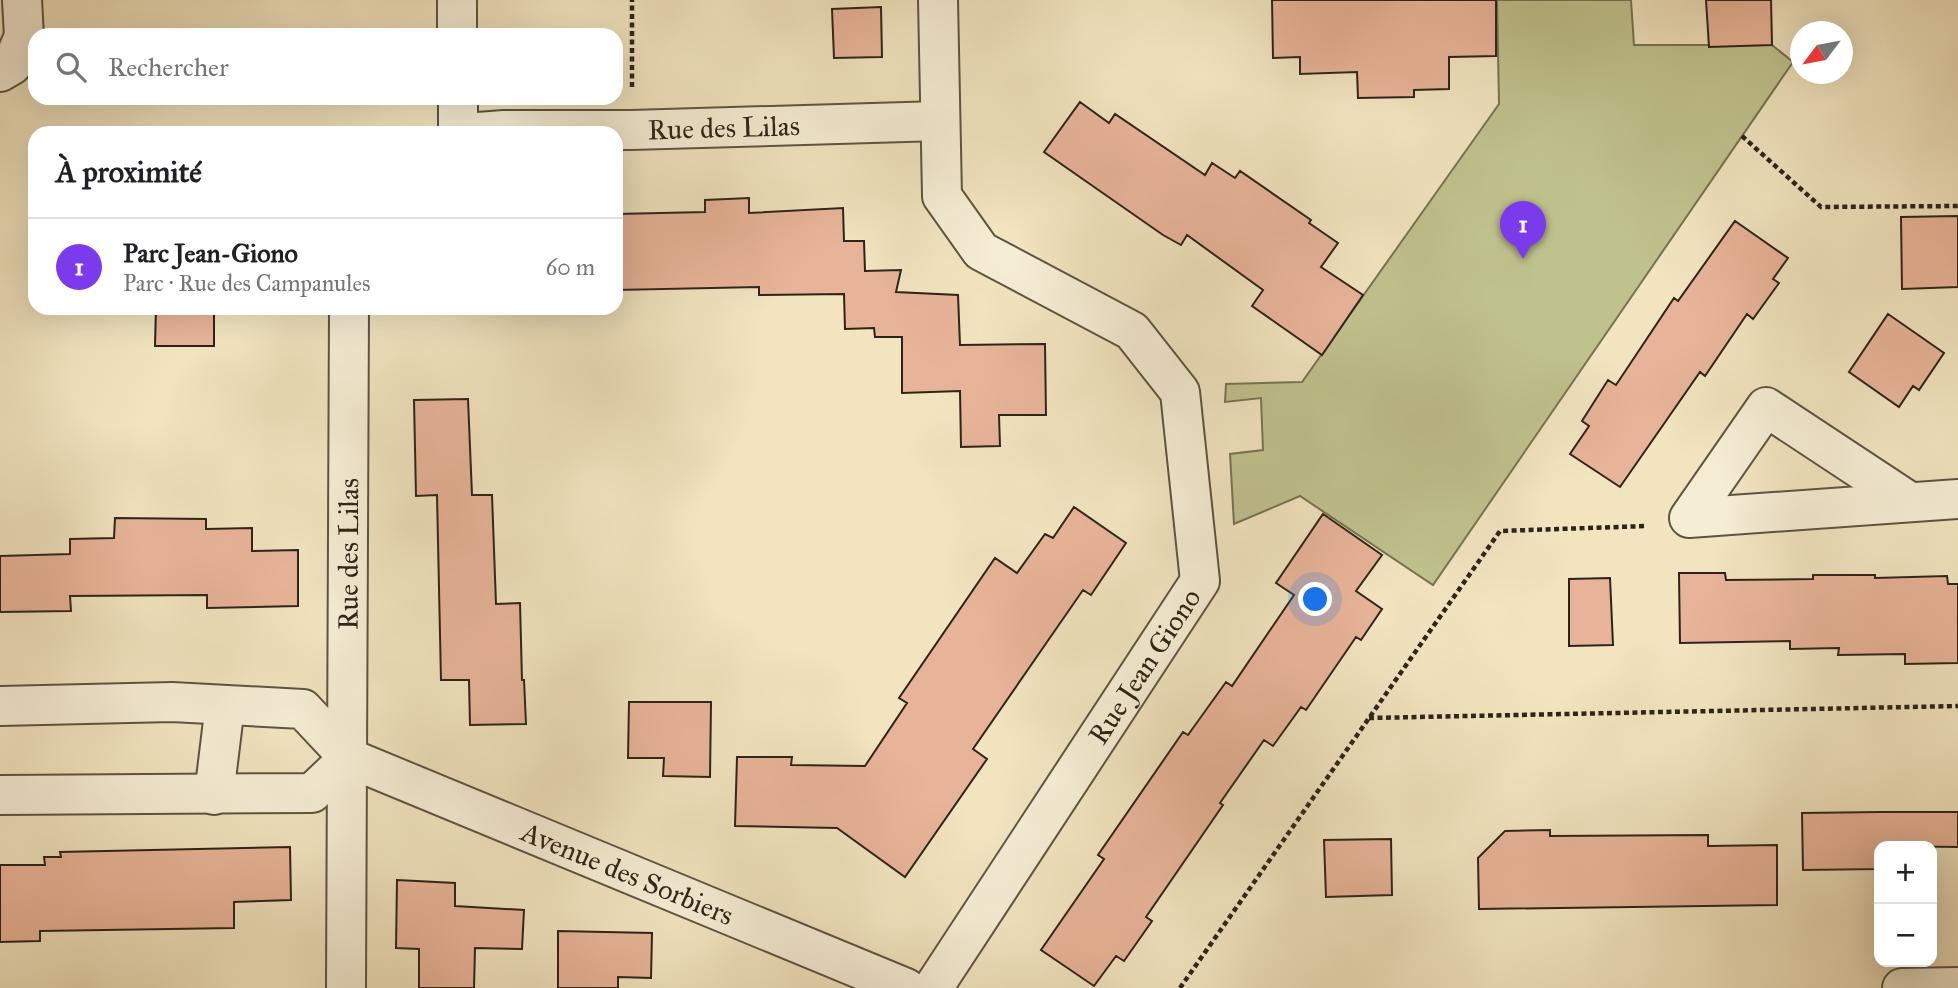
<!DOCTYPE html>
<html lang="fr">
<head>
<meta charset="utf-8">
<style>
  body { margin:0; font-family:"IM FELL Great Primer",serif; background:#f6f6f6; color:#202124 }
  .controls { position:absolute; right:21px; bottom:21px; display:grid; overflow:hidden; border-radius:14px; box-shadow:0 7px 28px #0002 }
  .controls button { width:63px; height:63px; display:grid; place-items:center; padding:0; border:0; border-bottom:2px solid #e0e0e0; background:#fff; color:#202124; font:35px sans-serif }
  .compass { position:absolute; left:1790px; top:21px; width:63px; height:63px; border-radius:50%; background:#fff; box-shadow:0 7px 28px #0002; rotate:238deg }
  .you { position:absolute; left:1316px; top:600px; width:24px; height:24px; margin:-18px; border:5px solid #fff; border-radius:50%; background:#1a73e8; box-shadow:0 0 0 10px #1a73e833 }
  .badge { display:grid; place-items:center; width:46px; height:46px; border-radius:50%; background:#7c3aed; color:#fff; font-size:23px; font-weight:700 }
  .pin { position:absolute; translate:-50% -58px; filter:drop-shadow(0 2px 4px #0008) }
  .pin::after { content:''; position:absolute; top:37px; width:24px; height:21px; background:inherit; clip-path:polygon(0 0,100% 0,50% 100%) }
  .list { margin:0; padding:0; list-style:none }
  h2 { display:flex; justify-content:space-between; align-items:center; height:91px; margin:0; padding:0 28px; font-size:30px }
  h2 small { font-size:23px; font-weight:400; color:#757577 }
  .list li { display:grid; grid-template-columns:46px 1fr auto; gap:21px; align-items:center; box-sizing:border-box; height:98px; padding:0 28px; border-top:2px solid #e0e0e0 }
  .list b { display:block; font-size:26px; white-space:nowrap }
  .list p { margin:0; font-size:23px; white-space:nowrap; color:#757577 }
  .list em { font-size:23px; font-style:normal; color:#757577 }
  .icon { flex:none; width:38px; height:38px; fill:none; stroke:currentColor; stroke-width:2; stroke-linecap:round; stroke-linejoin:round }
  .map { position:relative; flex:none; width:1958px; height:988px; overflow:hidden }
  .search { position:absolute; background:#fff; box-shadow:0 7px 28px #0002; left:28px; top:28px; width:595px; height:77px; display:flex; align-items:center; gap:18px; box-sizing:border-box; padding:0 24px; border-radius:21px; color:#757577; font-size:26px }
  .panel { position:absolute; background:#fff; box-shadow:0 7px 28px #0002; left:28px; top:126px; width:595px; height:189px; border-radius:21px }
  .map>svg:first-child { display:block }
  .green { fill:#c0c28e; stroke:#767353; stroke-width:2 }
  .building { fill:#e8b499; stroke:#2d2418; stroke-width:2 }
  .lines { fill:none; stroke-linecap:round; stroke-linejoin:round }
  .street-casing { stroke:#5e5442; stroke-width:42 }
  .path { stroke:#2d2418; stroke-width:4.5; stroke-dasharray:5 3.5; stroke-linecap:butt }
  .street { stroke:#f6edd5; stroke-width:38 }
  .labels { text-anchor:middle; stroke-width:5; stroke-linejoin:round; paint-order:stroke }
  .street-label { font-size:28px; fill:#2d2418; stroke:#f6edd5 }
</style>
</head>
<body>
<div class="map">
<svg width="1958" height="988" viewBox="0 0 1958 988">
  <rect width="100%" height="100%" fill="#f1e4bf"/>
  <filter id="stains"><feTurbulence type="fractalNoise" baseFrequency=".00286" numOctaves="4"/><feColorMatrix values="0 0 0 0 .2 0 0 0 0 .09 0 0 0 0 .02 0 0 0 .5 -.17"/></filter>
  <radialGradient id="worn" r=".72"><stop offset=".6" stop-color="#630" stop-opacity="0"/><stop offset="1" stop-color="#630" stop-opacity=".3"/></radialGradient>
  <path class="green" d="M1497,0H1631L1634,45H1772L1793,62L1433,585L1300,496L1234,524L1230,454L1263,450L1261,398L1225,402L1226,384L1302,382L1499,104Z"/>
  <path class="building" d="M1272,0H1496V56L1449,57V89L1414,90V97L1358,98L1357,72L1300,74V57L1273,58Z
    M1706,0H1771L1772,45L1709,47Z
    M881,7L882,57L834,58L832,9Z
    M1080,102L1109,123L1115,114L1205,175L1212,163L1235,178L1240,171L1311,220L1309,223L1338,243L1321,267L1363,295L1322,355L1252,306L1263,290L1187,235L1181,245L1163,235L1044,152Z
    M749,198V213L843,208L844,241H864L865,271L901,270L896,292L958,295L960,345L1045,344L1046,415H999L1000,446L961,447L960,391L902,393V337H875L874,328L845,329L844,294L759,295V287L616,290V214L705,212V200Z
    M1958,216V287L1902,289L1901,217Z
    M1735,221L1788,258L1773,279L1779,283L1753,319L1747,314L1705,376L1700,372L1620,487L1570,454L1589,426L1582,421L1608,380L1616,385L1674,298L1678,301Z
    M156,308H214V346H155Z
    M1888,314L1944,353L1919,390L1913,386L1899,407L1849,372Z
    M468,399L472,495H492L496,604L520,603L522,680H524L526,724L470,725L469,680H441L437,495L416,496L414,400Z
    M1074,507L1126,543L1091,595L1083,590L973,749L987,759L905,877L837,828L735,826L737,757H792L791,765L865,766L907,703L899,698L995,558L1017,573L1045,534L1053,538Z
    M1323,514L1382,555L1356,591L1382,609L1361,640L1356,637L1306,710L1301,707L1273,746L1264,740L1220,803L1223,805L1146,917L1152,921L1124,961L1116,956L1094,986L1041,950L1104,859L1098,855L1183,732L1188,735L1226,682L1232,686L1294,595L1276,583Z
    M115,518L206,519V529L252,528V551L298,550V606L207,608V595L70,596L71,611L0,612V556L70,554V539L114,538Z
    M1679,573H1725L1726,580L1813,579V575H1875V578L1947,576L1948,584H1958V663L1905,664V654L1838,655L1839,648L1790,649V641L1680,643Z
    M1610,578L1613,645L1569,646V579Z
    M629,702H711L710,777L663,776L664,758H628Z
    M1880,812H1958V847L1879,846V869L1803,870L1802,813Z
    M1550,830V836L1708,835V846L1777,845V905L1479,909L1478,858L1505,831Z
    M1391,839L1392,895L1326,897L1324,840Z
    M290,847L291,900L234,902V928L40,931V941L0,942V865H45L44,857H61L60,852Z
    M397,880L455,883V906L524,910L522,949L475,948L474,988H419V949L396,948Z
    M558,931L652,933L651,978L618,977V988H558Z"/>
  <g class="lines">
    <g class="street-casing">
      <g id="street">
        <path d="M457,0V35"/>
        <path d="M0,72L12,65L24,36L22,0"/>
        <path d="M458,98V133"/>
        <path id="s1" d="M465,133L504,130H631L940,121"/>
        <path d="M1910,502L1766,407L1689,518L1958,499"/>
        <path id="s2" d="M0,706L172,702L303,709L349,758L906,988"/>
        <path d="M0,795L312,793L349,758"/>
        <path d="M214,795L225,705"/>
        <path id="s3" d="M346,988L349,308"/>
        <path id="s4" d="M933,988L1200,581L1180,392L1132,331L981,251L942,196L938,0"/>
        <path d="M1902,988L1958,987"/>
      </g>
    </g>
    <path class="path" d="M632,87V0
      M1742,136L1821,207L1958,206
      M1369,718L1958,706
      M1180,988L1500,531L1647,526"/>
    <use href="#street" class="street"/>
  </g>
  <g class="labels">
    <g class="street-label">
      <text dy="10" stroke="none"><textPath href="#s1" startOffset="259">Rue des Lilas</textPath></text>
      <text dy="10" stroke="none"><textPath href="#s3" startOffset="434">Rue des Lilas</textPath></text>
      <text dy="10" stroke="none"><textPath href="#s4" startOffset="385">Rue Jean Giono</textPath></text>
      <text dy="10" stroke="none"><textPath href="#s2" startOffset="672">Avenue des Sorbiers</textPath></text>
    </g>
  </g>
  <rect width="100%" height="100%" filter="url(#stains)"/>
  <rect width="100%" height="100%" fill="url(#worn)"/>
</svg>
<div class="controls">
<button>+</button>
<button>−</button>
</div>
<svg class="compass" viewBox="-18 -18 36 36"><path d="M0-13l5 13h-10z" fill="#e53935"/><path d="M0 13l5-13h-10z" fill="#757577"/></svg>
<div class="you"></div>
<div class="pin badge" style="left:1523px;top:259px">1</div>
<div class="search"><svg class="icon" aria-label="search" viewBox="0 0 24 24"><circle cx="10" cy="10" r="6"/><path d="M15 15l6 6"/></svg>Rechercher</div>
<section class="panel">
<h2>À proximité<small></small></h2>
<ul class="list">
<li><span class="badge">1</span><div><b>Parc Jean-Giono</b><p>Parc · Rue des Campanules</p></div><em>60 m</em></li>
</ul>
</section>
</div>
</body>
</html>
